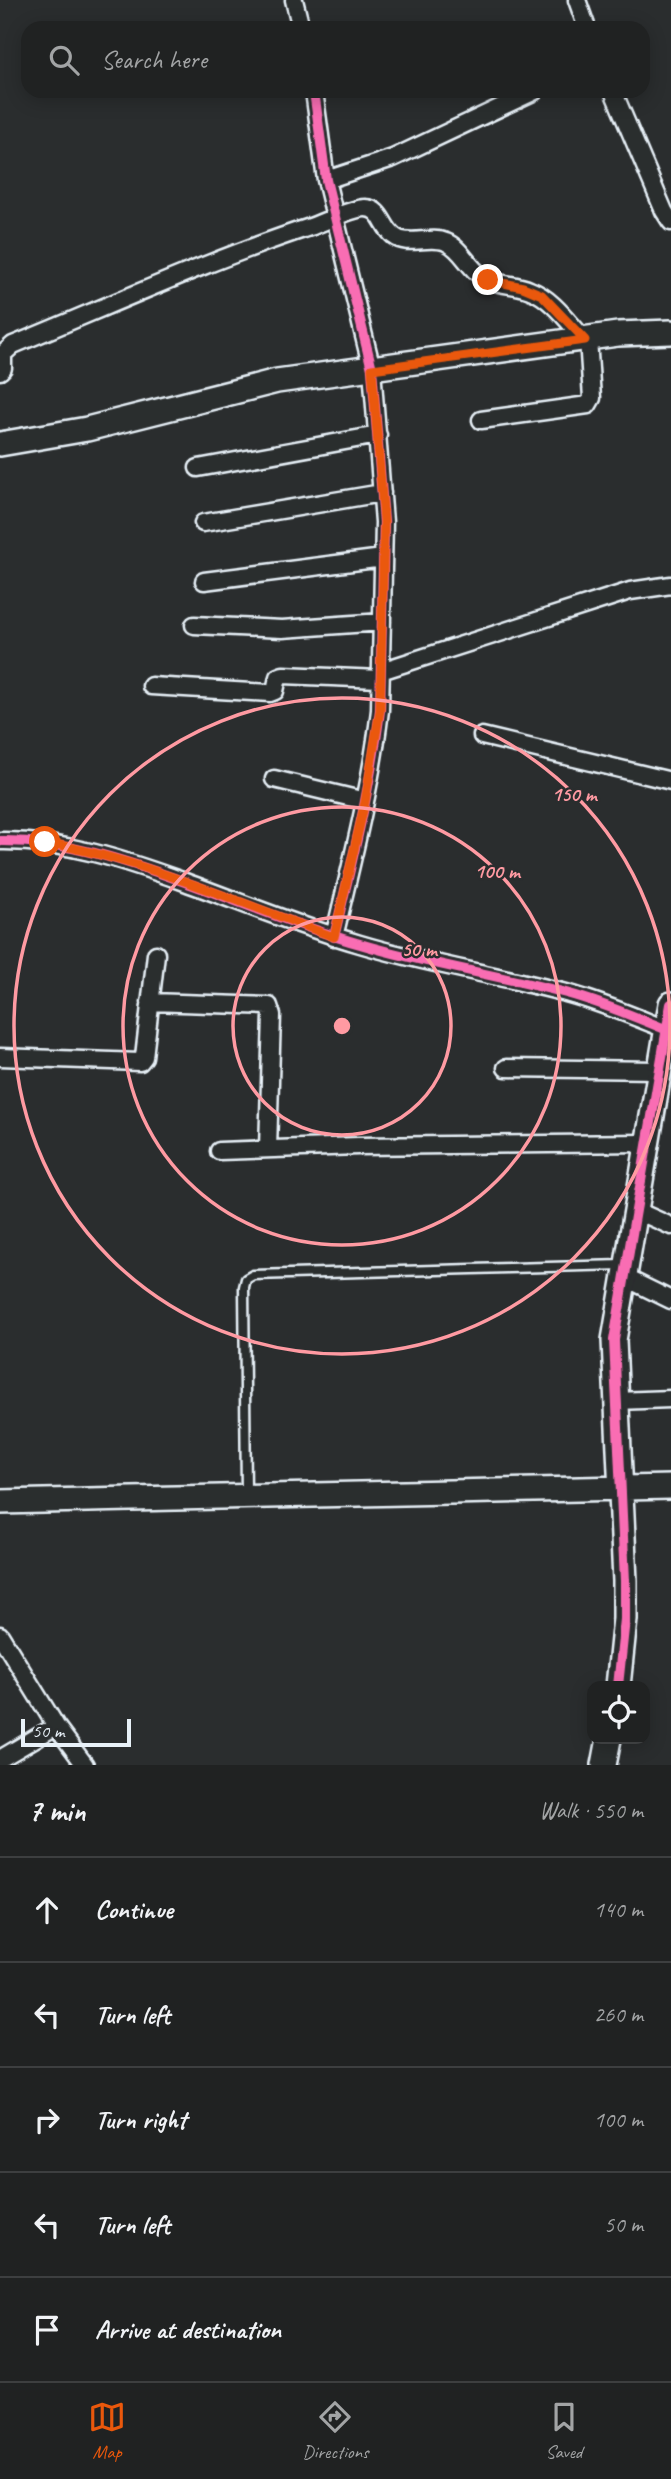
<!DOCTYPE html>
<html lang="en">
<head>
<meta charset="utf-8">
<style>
  body { margin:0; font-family:Caveat,sans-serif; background:#282a2a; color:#f1f3f6 }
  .controls { position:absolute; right:21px; bottom:21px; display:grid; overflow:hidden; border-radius:14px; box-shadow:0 4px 18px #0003 }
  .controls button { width:63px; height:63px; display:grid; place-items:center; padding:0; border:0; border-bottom:2px solid #3d3f40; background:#202222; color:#f1f3f6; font:35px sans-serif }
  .scale { position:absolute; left:21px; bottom:18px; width:110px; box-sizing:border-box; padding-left:7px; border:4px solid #e8f1f8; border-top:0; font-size:19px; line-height:24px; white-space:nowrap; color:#e8f1f8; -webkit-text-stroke:5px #2a2d2e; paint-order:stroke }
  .stop { position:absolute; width:21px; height:21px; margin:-16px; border:5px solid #ea580c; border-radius:50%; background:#fff }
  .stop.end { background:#ea580c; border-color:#fff; box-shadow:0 2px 7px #0008 }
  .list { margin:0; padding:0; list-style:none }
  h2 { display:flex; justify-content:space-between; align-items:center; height:91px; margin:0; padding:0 28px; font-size:30px }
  h2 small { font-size:23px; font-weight:400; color:#a2a4a5 }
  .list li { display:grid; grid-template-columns:46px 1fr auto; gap:21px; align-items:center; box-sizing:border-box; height:105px; padding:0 28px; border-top:2px solid #3d3f40 }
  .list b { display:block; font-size:26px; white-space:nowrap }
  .list em { font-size:23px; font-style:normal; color:#a2a4a5 }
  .icon { flex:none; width:38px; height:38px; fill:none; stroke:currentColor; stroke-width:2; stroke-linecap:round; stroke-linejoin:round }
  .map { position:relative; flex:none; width:671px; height:1765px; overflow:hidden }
  .search { position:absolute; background:#202222; box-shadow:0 4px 18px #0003; left:21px; right:21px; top:21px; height:77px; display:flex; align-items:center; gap:18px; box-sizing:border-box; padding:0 24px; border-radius:21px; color:#a2a4a5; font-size:26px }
  .sheet { height:616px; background:#202222 }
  nav { display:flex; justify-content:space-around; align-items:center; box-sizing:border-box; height:98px; border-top:2px solid #3d3f40; background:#202222; font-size:19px; color:#a2a4a5 }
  nav a { display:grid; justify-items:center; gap:4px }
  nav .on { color:#ea580c }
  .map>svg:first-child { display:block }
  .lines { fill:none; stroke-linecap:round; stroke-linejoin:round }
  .lane-casing { stroke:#e8f1f8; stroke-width:13 }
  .street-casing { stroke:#e8f1f8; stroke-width:21 }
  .secondary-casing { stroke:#e8f1f8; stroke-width:28 }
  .lane { stroke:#2a2d2e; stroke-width:8 }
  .street { stroke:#2a2d2e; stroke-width:16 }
  .secondary { stroke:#2a2d2e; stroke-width:23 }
  .cycleway-casing { stroke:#2a2d2e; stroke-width:15 }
  .cycleway { stroke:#f96db3; stroke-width:10 }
  .route { stroke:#ea580c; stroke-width:9 }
  .ring { fill:none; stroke:#ff9aa2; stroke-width:3.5 }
  .centre { fill:#ff9aa2; stroke:#2a2d2e; stroke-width:3.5 }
  .ring-label { font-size:21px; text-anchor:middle; font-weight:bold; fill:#ff9aa2; stroke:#2a2d2e; stroke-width:5; stroke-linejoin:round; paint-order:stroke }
</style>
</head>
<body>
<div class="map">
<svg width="671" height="1765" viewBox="0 0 671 1765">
  <rect width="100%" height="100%" fill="#2a2d2e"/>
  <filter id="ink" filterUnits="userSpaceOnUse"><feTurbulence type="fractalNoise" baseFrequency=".0143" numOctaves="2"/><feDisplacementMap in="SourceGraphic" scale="14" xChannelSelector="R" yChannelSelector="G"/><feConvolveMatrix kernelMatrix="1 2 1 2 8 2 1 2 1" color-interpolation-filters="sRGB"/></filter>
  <g filter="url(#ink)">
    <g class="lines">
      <g class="lane-casing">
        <path id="lane" d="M246,1493L244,1287L246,1279L253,1275L623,1265"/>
      </g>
      <g class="street-casing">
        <path id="street" d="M294,0L301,28
          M577,0L587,28
          M314,91L326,180L372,369L384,522L380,710C371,787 352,861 334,937
          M613,91L664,211L671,222
          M326,180L393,158L535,91
          M0,371L3,368V354L13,345C111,305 209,260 310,227C324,222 353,208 365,208C382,208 382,227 394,236C407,247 430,235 446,242C461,248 467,265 480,275C494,286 514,283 530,290C552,298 569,323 585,340
          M481,420L588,405L592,398L588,339
          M198,468L378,435
          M203,523L382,493
          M204,581L383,558
          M194,625L282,629L382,622
          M381,671L630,591L671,585
          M151,686L270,693L275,691L278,677L283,675L380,679
          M482,736L671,781
          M274,779L365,801
          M0,841C65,840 124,860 185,882C243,903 300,927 360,944C427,964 498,975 566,993C600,1002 633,1016 665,1029
          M150,1002L269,1006L272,1015L268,1149
          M0,1057L140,1062L144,1057L156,954
          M506,1068L659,1070
          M219,1151L358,1146L646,1143
          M635,1210L671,1226
          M624,1277L671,1300
          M616,1401L671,1399
          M0,1635L56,1726L85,1765
          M0,1759L56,1726"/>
      </g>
      <g class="secondary-casing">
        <path id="secondary" d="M0,444L87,429L277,381L618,334L671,332
          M0,1502L671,1487
          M618,1686L625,1619V1581L614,1340L671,1004
          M604,1765L609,1739"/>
      </g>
      <use href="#lane" class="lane"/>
      <use href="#street" class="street"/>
      <use href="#secondary" class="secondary"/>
      <g class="cycleway-casing">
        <path id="cycleway" d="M314,91L326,180L372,369L384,522L380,710C371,787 352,861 334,937
          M0,841C65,840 124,860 185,882C243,903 300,927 360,944C427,964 498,975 566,993C600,1002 633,1016 665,1029
          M618,1686L625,1619V1581L614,1340L671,1004"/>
      </g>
      <use href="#cycleway" class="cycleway"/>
    </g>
  </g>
  <g class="lines" filter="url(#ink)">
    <path class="route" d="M45,842C145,861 239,902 334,937L365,802L380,710L384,522L372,369L585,340L542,295L523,287L488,280"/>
  </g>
  <g class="ring">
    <circle cx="342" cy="1026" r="109"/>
    <circle cx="342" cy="1026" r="219"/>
    <circle cx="342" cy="1026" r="328"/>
  </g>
  <circle cx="342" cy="1026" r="10" class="centre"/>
  <g class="ring-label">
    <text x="574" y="801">150 m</text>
    <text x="497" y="878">100 m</text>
    <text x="419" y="956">50 m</text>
  </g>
</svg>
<div class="controls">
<button><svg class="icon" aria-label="locate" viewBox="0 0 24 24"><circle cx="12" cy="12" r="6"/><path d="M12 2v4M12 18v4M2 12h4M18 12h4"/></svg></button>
</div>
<div class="scale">50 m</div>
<div class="stop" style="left:45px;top:842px"></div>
<div class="stop end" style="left:488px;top:280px"></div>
<div class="search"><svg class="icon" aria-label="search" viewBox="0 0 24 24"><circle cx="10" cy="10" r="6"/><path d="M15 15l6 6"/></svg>Search here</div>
</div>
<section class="sheet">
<h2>7 min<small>Walk · 550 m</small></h2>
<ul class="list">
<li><svg class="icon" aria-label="ahead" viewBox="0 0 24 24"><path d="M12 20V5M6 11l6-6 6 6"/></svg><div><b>Continue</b></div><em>140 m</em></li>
<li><svg class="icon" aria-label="left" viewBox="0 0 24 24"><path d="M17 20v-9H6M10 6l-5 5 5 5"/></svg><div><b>Turn left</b></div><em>260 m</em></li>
<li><svg class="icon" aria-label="right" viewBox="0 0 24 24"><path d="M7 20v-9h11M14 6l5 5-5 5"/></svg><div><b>Turn right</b></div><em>100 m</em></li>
<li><svg class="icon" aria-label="left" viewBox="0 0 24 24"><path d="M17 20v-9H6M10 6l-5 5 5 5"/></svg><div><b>Turn left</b></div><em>50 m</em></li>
<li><svg class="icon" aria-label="arrive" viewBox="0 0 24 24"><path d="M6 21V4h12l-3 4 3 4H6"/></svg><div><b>Arrive at destination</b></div></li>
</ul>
</section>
<nav>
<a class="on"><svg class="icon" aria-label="map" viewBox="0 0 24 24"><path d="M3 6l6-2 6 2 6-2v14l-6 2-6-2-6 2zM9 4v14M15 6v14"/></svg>Map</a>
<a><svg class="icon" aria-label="directions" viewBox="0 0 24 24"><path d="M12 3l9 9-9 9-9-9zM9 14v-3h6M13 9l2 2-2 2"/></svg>Directions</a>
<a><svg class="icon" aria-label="saved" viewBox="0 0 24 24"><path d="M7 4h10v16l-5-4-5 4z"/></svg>Saved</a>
</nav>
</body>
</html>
